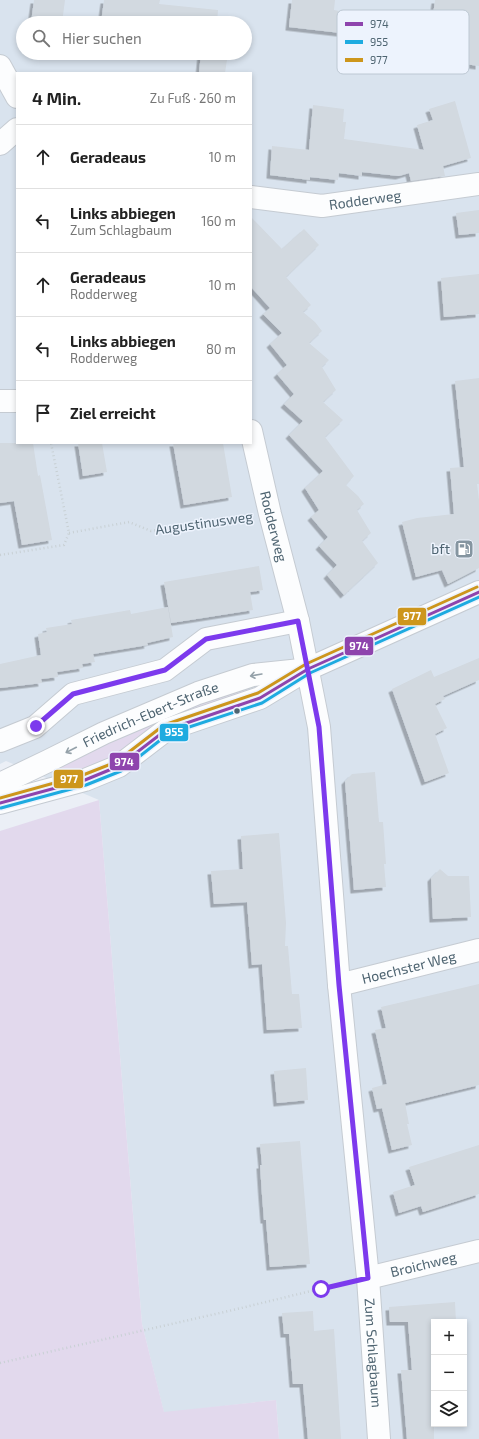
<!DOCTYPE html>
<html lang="de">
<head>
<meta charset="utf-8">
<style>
  body { margin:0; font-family:"Exo 2",sans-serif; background:#f2f2f2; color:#222 }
  .controls { position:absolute; right:12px; bottom:12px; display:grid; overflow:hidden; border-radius:0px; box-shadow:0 2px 6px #0003 }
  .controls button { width:36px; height:36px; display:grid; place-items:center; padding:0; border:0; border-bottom:1px solid #e0e0e0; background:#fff; color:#222; font:20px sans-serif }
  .stop { position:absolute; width:12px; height:12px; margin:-9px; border:3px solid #7c3aed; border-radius:50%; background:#fff }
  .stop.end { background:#7c3aed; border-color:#fff; box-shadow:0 1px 4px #0008 }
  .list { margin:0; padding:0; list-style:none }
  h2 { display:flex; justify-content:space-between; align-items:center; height:52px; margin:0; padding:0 16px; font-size:17px }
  h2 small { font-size:13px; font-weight:400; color:#767676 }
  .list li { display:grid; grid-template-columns:26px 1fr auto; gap:12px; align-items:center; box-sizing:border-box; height:64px; padding:0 16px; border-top:1px solid #e0e0e0 }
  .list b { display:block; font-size:15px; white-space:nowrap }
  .list p { margin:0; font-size:13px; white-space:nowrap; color:#767676 }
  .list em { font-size:13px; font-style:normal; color:#767676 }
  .icon { flex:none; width:22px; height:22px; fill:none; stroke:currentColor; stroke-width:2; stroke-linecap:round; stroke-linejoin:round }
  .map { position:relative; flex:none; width:479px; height:1439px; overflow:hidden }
  .search { position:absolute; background:#fff; box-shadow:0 2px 6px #0003; left:16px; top:16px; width:236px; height:44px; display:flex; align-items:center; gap:10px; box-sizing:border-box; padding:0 14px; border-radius:22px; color:#767676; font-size:15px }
  .panel { position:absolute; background:#fff; box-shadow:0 2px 6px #0003; left:16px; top:72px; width:236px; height:372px; border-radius:0px }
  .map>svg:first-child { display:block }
  .residential { fill:#d9e3ee; fill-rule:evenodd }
  .green { fill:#e2d9ed }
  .building { fill:#d2d9e0; filter:url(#shadow) }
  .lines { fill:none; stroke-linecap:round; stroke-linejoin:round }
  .minor-casing { stroke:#c5cbd2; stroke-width:24 }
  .secondary-casing { stroke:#c5cbd2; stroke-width:24 }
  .path { stroke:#c8d0d4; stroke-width:2.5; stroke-dasharray:1 3; stroke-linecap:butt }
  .minor { stroke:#fcfdfe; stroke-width:22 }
  .secondary { stroke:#fcfdfe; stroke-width:22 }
  .bus-1-casing { stroke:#edf3fd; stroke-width:6 }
  .bus-2-casing { stroke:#edf3fd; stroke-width:6 }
  .bus-3-casing { stroke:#edf3fd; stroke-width:6 }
  .bus-1 { stroke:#8e44ad; stroke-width:3 }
  .bus-2 { stroke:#1eabe0; stroke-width:3 }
  .bus-3 { stroke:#cd961c; stroke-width:3 }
  .oneway { stroke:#94a1a9 }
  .route { stroke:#7c3aed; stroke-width:5 }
  .bus-dot { fill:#4e6471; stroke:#edf3fd; stroke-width:1.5 }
  .labels { text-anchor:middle; stroke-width:3; stroke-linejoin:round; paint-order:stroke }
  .street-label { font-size:14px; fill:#4e6471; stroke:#edf3fd }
  .poi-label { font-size:14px; fill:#4e6471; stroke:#edf3fd; text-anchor:end }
  .key { fill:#edf3fd; stroke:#bdc8d3; stroke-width:1 }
  .key-label { font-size:11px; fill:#4e6471 }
  .line-badge { stroke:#edf3fd; stroke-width:1.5 }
  .badge-label { font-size:11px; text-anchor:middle; font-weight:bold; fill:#fff }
</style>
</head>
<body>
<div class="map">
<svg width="479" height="1439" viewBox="0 0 479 1439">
  <defs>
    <filter id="shadow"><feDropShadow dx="-3.5" dy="3.5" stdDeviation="0" flood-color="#0004"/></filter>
  </defs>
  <rect width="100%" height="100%" fill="#ebeff6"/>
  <path class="residential" d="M0,0H479V1439H279L276,1400L164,1413L142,1324L99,800L6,761L0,764ZM23,23H245V53H23ZM17,73H251V443H17ZM434,1322H464V1424H434Z"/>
  <path class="green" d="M248,686L250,694L123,752L86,771L61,776L53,769L109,739Z
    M99,800L142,1324L164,1412L276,1400L279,1439H0V831Z"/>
  <path class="building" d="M34,0H65L62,23H31Z
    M104,0H160L159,4L218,10L217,23H101Z
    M292,0H335L334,10L344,12L341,33L289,27Z
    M435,0H479V66L451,62L453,51L429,47Z
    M198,53H228L225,73H199L201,53Z
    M455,101L471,158L443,166L445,176L411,181L409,173L399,176L362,172V176L339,173L338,180L310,177V180L270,175L272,146L309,150L313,105L344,109L343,122H346L344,139L424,150L417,125L433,120L429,109Z
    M479,210V233L459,235L456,213Z
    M251,217L282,249L304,229L319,245L286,277L311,305L303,312L315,322L322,331L309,343L329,360L322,367L336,390L323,402L343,420L325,437L354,476L346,485L358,496L364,504L357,510L371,533L362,541L378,563L344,595L327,575L337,565L319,546L328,537L311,517L319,510L305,488L323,471L289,435L303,421L284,404L294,394L277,374L287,365L270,344L282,333L263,314L270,308L251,287Z
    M479,274V314L444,317L441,278Z
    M479,378V484H477L479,500V568L448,584L442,570L416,577L402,522L417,518L454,514L450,468L464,467L455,381Z
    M0,443H33L38,476L40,475L52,540L22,545L14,501L0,503Z
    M78,443H102L107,472L83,476Z
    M173,443H223L232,497L184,505Z
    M259,566L263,590L250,592L253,610L171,623L164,582Z
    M168,607L173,637L147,643L148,645L93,654L95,662L82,664L83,668L57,672L58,677L41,679L42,683L0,688V664L41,655L38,634L47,632L46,628L72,624L71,620L130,610L131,614Z
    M479,658V680L443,696L445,699L435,704L447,728L435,734L449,773L425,782L392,689L431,670L434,677Z
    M375,772L379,822H383L386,864H384L386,887L354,890L345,781L352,774Z
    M279,833L286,923L285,946H288L292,994H299L302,1028L267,1030L262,964L252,965L247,902L214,904L211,871L243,869L241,836Z
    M440,869L448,876H469L471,917L433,919L431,878Z
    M479,984V1085L405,1103L409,1124H407L412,1145L392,1150L382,1108L377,1109L372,1088L387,1084L375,1030L386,1028L381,1007Z
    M306,1068L308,1100L277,1103L274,1071Z
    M300,1141L310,1264L270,1267L266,1220H264L262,1195L260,1165H262L260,1144Z
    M479,1145V1194L423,1212L421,1206L399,1213L393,1192L415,1185L409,1167Z
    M455,1302L456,1322H434V1439H407L401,1370H412L408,1322H390L389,1307Z
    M313,1311L314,1331L334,1329L341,1439H308L303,1384H293L289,1334H284L282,1313Z"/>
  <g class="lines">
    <g class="minor-casing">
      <g id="minor">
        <path d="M0,66L17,97"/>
        <path d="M0,144L17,129"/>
        <path id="s1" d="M251,197L322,206L479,184"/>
        <path d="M0,401H17"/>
        <path id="s2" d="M251,431L270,514L298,621L319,727L339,985L368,1278L379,1439"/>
        <path d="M0,741L35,727L73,694L165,670L206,639L298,621"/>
        <path id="s3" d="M339,985L479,950"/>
        <path id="s4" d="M368,1278L479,1251"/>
      </g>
    </g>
    <g class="secondary-casing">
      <g id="secondary">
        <path id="s5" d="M0,784L48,761L104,733L198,693L253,675L301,670"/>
        <path d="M0,803L85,780L119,766L166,730L260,698L308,669L479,592"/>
      </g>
    </g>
    <path class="path" d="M69,533L129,522L151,531L246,516
      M0,555L64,545L69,533L51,443
      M0,1363L233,1310L344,1283"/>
    <use href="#minor" class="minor"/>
    <use href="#secondary" class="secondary"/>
    <g class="bus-1-casing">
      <path id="bus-1" d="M0,803L85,780L119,766L166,730L260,698L308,669L479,592"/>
    </g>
    <g class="bus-2-casing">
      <path id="bus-2" d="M1,808L86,785L121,771L168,734L262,703L310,673L479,597"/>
    </g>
    <g class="bus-3-casing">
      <path id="bus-3" d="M0,798L83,775L116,762L164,725L258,693L306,664L477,587"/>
    </g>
    <use href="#bus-1" class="bus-1"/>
    <use href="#bus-2" class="bus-2"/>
    <use href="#bus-3" class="bus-3"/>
  </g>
  <defs><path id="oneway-shaft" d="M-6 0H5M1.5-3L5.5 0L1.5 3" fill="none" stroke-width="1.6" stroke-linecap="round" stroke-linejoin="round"/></defs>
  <g class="oneway">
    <use href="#oneway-shaft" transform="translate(256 675) rotate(170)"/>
    <use href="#oneway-shaft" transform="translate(71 750) rotate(153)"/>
  </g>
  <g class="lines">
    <path class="route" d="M36,726L73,694L165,670L206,639L298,621L319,727L339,985L368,1278L321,1289"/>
  </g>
  <defs>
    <g id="fuel-square" transform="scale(1)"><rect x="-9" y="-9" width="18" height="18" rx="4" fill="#8595a0" stroke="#edf3fd"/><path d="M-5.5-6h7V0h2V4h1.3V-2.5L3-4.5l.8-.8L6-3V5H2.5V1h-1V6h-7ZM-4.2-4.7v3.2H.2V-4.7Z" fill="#fff"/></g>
  </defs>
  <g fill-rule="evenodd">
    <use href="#fuel-square" x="464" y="549"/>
  </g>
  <circle class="bus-dot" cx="237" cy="711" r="3.5"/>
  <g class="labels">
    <g class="street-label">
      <text dy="5" stroke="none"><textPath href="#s1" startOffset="115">Rodderweg</textPath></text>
      <text transform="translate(204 523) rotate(-8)" y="5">Augustinusweg</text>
      <text dy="5" stroke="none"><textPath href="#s2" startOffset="98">Rodderweg</textPath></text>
      <text dy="5" stroke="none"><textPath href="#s5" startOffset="166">Friedrich-Ebert-Straße</textPath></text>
      <text dy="5" stroke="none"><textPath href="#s3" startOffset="72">Hoechster Weg</textPath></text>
      <text dy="5" stroke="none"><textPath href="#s4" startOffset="57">Broichweg</textPath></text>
      <text dy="5" stroke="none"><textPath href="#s2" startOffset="932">Zum Schlagbaum</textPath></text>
    </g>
    <g class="poi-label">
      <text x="450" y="554">bft</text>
    </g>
  </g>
  <rect x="337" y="10" width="132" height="64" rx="6" class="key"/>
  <rect x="345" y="22" width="18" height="4" fill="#8e44ad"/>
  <rect x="345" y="40" width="18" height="4" fill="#1eabe0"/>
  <rect x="345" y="58" width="18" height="4" fill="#cd961c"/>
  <g class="key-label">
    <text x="370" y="28">974</text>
    <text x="370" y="46">955</text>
    <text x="370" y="64">977</text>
  </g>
  <g class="line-badge">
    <rect x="397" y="607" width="30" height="19" rx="4" fill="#cd961c"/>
    <rect x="344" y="636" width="30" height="20" rx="4" fill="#8e44ad"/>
    <rect x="159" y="723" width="30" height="19" rx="4" fill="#1eabe0"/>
    <rect x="109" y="752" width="31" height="19" rx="4" fill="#8e44ad"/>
    <rect x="53" y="769" width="31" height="20" rx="4" fill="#cd961c"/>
  </g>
  <g class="badge-label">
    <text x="412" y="620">977</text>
    <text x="359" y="650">974</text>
    <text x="174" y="736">955</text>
    <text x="124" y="766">974</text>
    <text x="69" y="783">977</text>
  </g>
</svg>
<div class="controls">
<button>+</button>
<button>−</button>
<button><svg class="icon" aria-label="layers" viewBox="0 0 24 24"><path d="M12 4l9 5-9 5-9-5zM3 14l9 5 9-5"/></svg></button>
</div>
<div class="stop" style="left:321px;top:1289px"></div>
<div class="stop end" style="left:36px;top:726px"></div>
<div class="search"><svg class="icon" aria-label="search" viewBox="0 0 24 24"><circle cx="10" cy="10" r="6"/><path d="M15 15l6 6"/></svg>Hier suchen</div>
<section class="panel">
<h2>4 Min.<small>Zu Fuß · 260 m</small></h2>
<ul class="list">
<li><svg class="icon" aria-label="ahead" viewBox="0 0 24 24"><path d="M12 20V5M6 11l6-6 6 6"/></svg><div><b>Geradeaus</b></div><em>10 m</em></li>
<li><svg class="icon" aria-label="left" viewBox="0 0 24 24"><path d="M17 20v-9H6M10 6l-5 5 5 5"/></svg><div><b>Links abbiegen</b><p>Zum Schlagbaum</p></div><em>160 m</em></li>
<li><svg class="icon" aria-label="ahead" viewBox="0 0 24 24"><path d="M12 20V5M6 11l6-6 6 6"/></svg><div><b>Geradeaus</b><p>Rodderweg</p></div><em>10 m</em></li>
<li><svg class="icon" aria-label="left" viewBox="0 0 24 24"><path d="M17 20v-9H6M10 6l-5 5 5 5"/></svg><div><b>Links abbiegen</b><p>Rodderweg</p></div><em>80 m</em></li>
<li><svg class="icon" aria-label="arrive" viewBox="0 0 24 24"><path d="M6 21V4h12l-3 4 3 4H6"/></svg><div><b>Ziel erreicht</b></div></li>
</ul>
</section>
</div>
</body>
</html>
